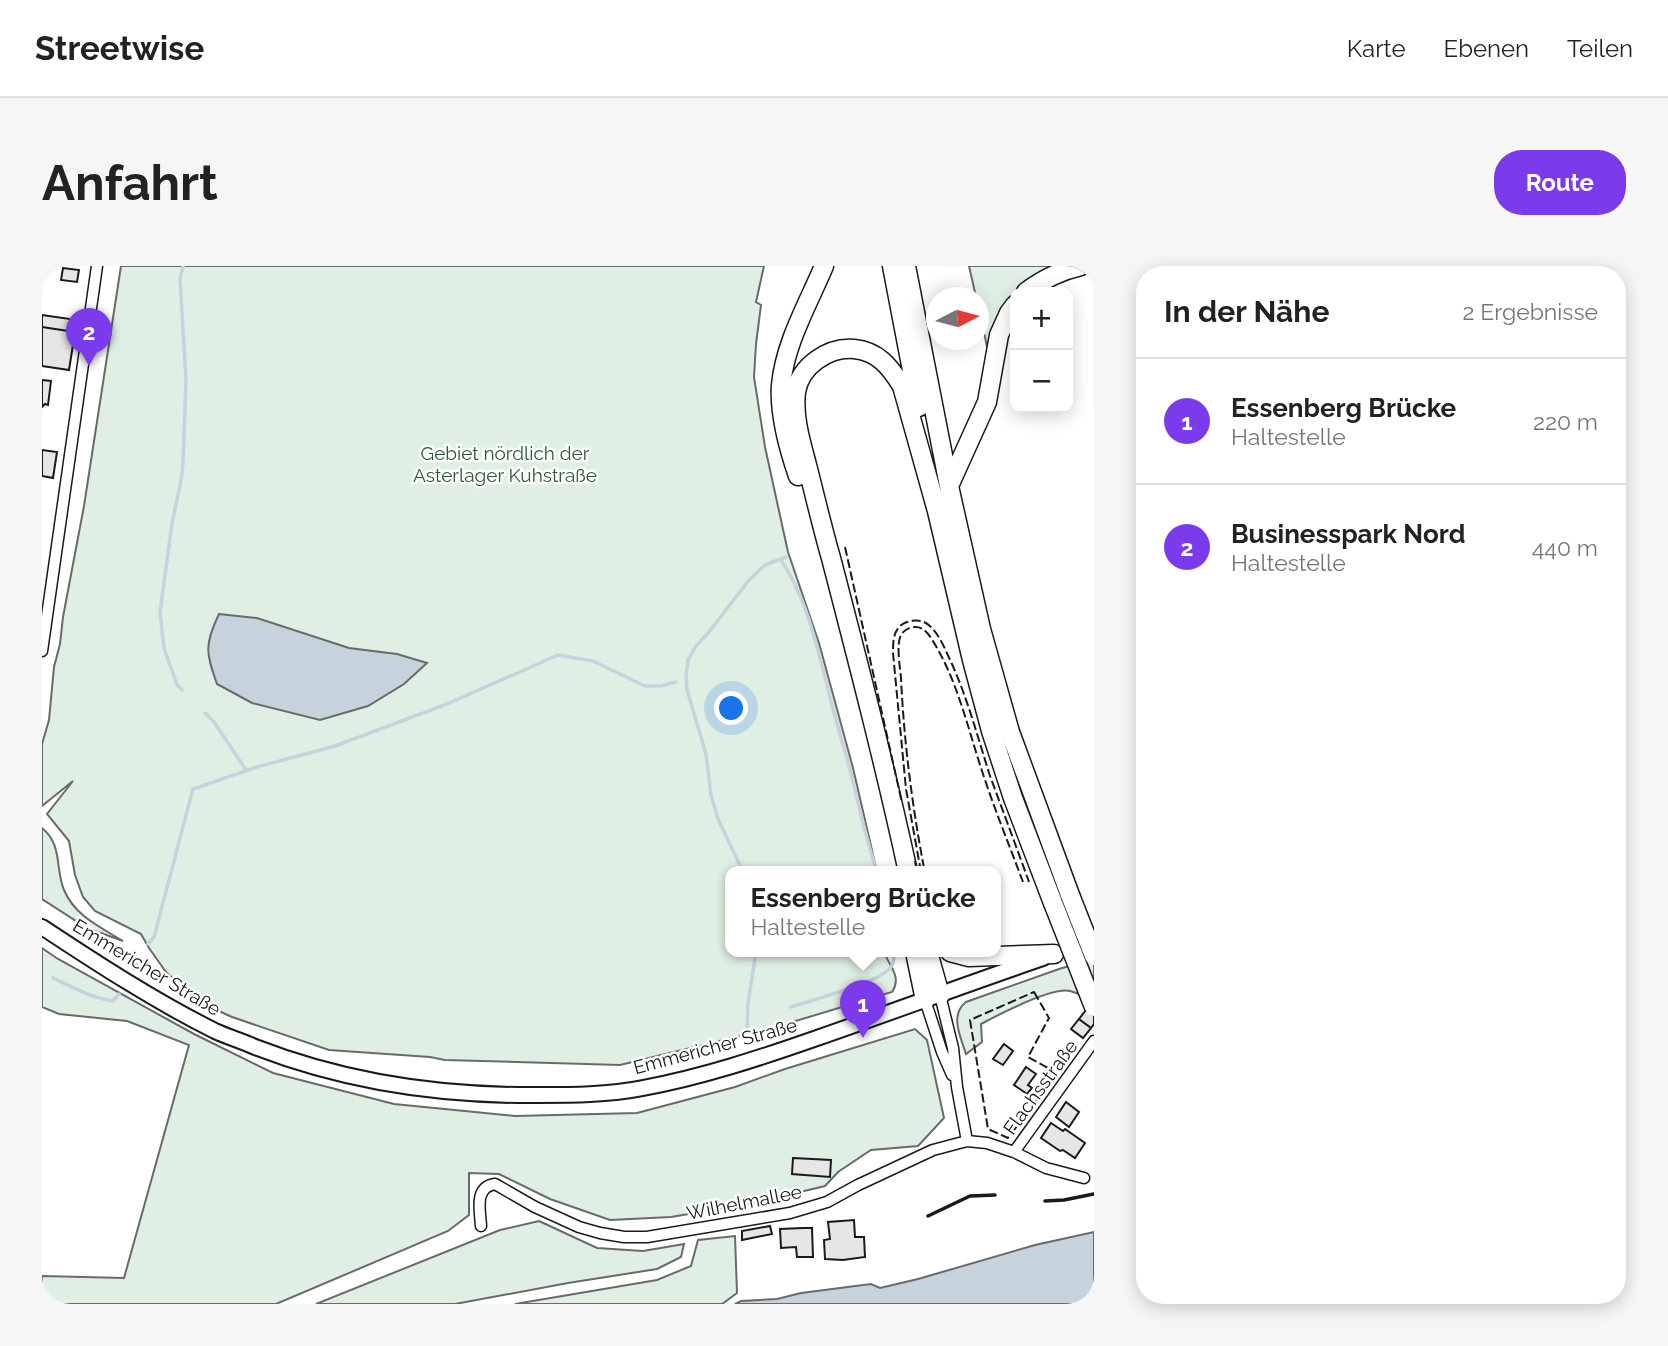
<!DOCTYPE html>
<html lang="de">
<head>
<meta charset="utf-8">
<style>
  body { margin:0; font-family:Raleway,sans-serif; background:#f6f6f6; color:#222 }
  .controls { position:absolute; right:21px; top:21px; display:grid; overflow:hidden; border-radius:14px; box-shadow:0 4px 18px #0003 }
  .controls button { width:63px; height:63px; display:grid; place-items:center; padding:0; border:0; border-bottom:2px solid #e0e0e0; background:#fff; color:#222; font:35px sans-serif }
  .compass { position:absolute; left:884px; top:21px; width:63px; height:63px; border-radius:50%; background:#fff; box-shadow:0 4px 18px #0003; rotate:84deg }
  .you { position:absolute; left:690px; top:443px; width:24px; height:24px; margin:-18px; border:5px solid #fff; border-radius:50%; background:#1a73e8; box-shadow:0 0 0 10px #1a73e833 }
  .badge { display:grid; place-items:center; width:46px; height:46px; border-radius:50%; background:#7c3aed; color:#fff; font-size:23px; font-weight:700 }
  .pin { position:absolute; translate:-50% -58px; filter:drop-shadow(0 2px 4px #0008) }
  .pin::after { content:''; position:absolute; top:37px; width:24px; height:21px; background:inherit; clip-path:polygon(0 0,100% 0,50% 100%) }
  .popup { position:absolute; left:683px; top:600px; width:276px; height:91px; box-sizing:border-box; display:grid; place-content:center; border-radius:14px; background:#fff; filter:drop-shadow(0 2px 5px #0005); font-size:23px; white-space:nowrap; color:#767676 }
  .popup b { font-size:26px; color:#222 }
  .popup::after { content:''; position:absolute; left:50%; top:100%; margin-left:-14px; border:14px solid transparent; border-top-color:#fff }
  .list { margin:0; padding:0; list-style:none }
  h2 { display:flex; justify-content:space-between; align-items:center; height:91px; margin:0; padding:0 28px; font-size:30px }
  h2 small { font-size:23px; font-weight:400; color:#767676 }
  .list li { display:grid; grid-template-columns:46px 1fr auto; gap:21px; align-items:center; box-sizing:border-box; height:126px; padding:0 28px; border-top:2px solid #e0e0e0 }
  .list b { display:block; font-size:26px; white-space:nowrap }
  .list p { margin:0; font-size:23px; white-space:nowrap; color:#767676 }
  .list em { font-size:23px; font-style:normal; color:#767676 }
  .map { position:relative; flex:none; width:1052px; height:1038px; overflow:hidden; border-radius:28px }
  header { display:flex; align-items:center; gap:42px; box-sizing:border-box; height:98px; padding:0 35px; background:#fff; border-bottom:2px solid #e0e0e0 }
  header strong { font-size:33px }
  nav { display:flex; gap:38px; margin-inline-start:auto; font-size:24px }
  .intro { display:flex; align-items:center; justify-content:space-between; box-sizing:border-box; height:168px; padding:0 42px }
  h1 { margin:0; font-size:49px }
  .button { padding:18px 32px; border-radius:28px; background:#7c3aed; color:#fff; font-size:24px; font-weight:700 }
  main { display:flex; gap:42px; padding:0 42px }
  aside { flex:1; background:#fff; border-radius:28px; box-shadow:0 4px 18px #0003 }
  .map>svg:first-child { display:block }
  .green { fill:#e0efe3; stroke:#6a6a6a; stroke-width:2 }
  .water { fill:#c6d2dc; stroke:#6a6a6a; stroke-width:2 }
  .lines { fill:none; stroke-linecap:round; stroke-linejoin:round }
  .stream { stroke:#c6d2dc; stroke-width:3.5 }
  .building { fill:#e6e6e6; stroke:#1a1a1a; stroke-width:2 }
  .minor-casing { stroke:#1a1a1a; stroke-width:13 }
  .secondary-casing { stroke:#1a1a1a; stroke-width:18 }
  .motorway-casing { stroke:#1a1a1a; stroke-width:21 }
  .minor { stroke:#fff; stroke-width:10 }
  .secondary { stroke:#fff; stroke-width:14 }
  .motorway { stroke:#fff; stroke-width:18 }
  .motorway-bridge-casing { stroke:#1a1a1a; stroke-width:21; stroke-linecap:butt }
  .motorway-bridge { stroke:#fff; stroke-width:18 }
  .fence { stroke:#1a1a1a; stroke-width:2; stroke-dasharray:9 3.5; stroke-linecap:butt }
  .wall { stroke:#1a1a1a; stroke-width:3.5 }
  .labels { text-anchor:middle; stroke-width:5; stroke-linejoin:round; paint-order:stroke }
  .park-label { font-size:19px; fill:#2b5a34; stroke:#fff }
  .street-label { font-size:19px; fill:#1a1a1a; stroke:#fff }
</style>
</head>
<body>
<header>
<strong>Streetwise</strong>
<nav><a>Karte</a><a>Ebenen</a><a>Teilen</a></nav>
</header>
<div class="intro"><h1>Anfahrt</h1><a class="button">Route</a></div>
<main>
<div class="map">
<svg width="1052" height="1038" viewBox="0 0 1052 1038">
  <rect width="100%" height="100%" fill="#fff"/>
  <path class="green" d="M79,0H722L714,36L719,39L714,78L712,111L723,181L746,286L777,377L811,502L835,606H688V686H842C848,701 860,711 850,726L727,763L578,799L403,794L388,791L287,784L190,751L159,737L124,706L107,682L99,668L53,645L41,631L33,609L27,575L5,548L31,515L0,540V478L7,454L12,401L18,378L21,351L42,240Z
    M927,0H1022L977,26H973V31L968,38L945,81L937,42L936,32L934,31Z
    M0,562C21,579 13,603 22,624C33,650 58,661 81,675L45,662L0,633Z
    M0,682L16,693L152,768L231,807L352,838L473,850L595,847L693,821L743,803L873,763L885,774L902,852L876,880L829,884L796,906L783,920L712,937L629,951L568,954L508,933L457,908L427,907V949L406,965L234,1038H0V1010L82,1012L147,779L85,755L17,748L0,741Z
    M1052,693V738C1046,732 1036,727 1028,725C1010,721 956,749 939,758L940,776L924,788C919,772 907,749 924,736L1017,703Z
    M497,955L555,982L601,985L642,978L639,991L615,1003L526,1017L413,1038H274L458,964Z
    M693,970L695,1027L680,1038H473L615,1014L649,1000L656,974Z"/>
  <path class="water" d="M177,348L215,352L307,382L355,388L385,397L362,418L326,440L278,454L210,437L175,418C164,387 162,379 177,348Z
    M1052,966V1038H693L699,1035L735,1033L759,1027L829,1018L838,1022L876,1013L993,979Z"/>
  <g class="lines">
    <path class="stream" d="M739,294C764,331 774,377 785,419C792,449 801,478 809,507C817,540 824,573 835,606
      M140,424L135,419L122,382L118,347L130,257L139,215L141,197L144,113L138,13L141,0
      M163,447L172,456L204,504
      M701,606L676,553L669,529L664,488L645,424L644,409L646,394L654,380L667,366L707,314L723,299L744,291
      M106,678L112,671L151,523L215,501L293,480L405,438L516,389L551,395L603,420H619L634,416
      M91,703L94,698
      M11,712C30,721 50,732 71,735L77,728
      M749,741C770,734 836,717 848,702C852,698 852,692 852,686
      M705,763L706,737L714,686"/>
  </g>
  <path class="building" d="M21,2L37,4L35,16L19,14Z
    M0,49L35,54L33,66L0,61Z
    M0,61L33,66L27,104L0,100Z
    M0,114L9,115L6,139L3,138L0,141Z
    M0,184L15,186L11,212L0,210Z
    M1044,744L1052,750V758L1049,762L1037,753Z
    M1037,753L1049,762L1041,772L1029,763Z
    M962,778L971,785L961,799L951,793Z
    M984,801L994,808L986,819L990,822L985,828L972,819Z
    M1024,836L1037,846L1027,861L1014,851Z
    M1009,857L1021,865L1023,863L1043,877L1033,892L1021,884L1018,885L999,872Z
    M751,892L789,894L788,911L750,908Z
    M812,954L813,971H822L823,991L801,994L783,993L782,974L788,973L786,956Z
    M728,960L730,968L700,974V965Z
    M761,962H770L771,991H755L754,981L739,982L738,963Z"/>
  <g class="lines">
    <g class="minor-casing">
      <path id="minor" d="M0,385L55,0
        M898,729L911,782L915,821L925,875
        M883,734L900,786L910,809
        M972,886L1052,775
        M439,960C438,944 432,921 453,918L493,941L537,961L558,967L582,971H605L748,947L785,936L816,919L891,884L925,875L945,877L972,886L1004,902L1042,912"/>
    </g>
    <g class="secondary-casing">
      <path id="secondary" d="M0,661C56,698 113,735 173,765C186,771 200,775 213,781C303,816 398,830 495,829C530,829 566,829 601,822C660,811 718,792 775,772C850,746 925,718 1001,692"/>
    </g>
    <g class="motorway-casing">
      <path id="motorway" d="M850,0L877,141
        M864,0L907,220L939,363L968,466L1028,629
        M984,26C1001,13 1017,5 1039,0
        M756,210C747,184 737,147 739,119C743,77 766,38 782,0
        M907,220L945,136L957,69L967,47L973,39
        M866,606C843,500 816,396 789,292C780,261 773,230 765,199C759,176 751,151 754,126C758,100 786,81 812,83C836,85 848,101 860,120L895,245L930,394L949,465L971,532L1011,637
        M873,686L883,734
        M886,686L898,729
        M908,686L927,691L1012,688"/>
    </g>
    <use href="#minor" class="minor"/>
    <use href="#secondary" class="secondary"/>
    <use href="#motorway" class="motorway"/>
    <g class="motorway-bridge-casing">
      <path id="motorway-bridge" d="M1028,629L1052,690
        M1011,637L1052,741"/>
    </g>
    <use href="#motorway-bridge" class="motorway-bridge"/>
    <path class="fence" d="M803,281L860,537
      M873,595L875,606
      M882,602C870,539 862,476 859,412C858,401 854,378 859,369C861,365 867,361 872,361C880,360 885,366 889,372C916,414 926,464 942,511C954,547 968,581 981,616
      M879,606L864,523L851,387C851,375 851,361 865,356C874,353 882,354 889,361C899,371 904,386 910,398C926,434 936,472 948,510C961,545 974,580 987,616
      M992,726L1007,752L986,791L1015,807L966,872L946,863L928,754Z"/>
    <path class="wall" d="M1003,935L1022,934L1052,928
      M886,950L928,930L953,929"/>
  </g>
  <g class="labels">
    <g class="park-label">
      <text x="463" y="194">Gebiet nördlich der<tspan x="463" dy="22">Asterlager Kuhstraße</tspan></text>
    </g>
    <g class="street-label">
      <text transform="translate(105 701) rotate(31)" y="7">Emmericher Straße</text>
      <text transform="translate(673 780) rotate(-15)" y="7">Emmericher Straße</text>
      <text transform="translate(998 821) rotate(-54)" y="7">Flachsstraße</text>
      <text transform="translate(702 936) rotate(-11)" y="7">Wilhelmallee</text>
    </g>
  </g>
</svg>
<div class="controls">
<button>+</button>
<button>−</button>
</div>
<svg class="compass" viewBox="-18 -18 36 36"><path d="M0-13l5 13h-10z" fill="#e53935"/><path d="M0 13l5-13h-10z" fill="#767676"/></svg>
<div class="you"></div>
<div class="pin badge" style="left:821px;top:772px">1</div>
<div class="popup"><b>Essenberg Brücke</b>Haltestelle</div>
<div class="pin badge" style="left:47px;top:100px">2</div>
</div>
<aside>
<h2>In der Nähe<small>2 Ergebnisse</small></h2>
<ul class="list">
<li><span class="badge">1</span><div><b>Essenberg Brücke</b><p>Haltestelle</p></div><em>220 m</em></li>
<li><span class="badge">2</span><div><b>Businesspark Nord</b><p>Haltestelle</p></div><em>440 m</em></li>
</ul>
</aside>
</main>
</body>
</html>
